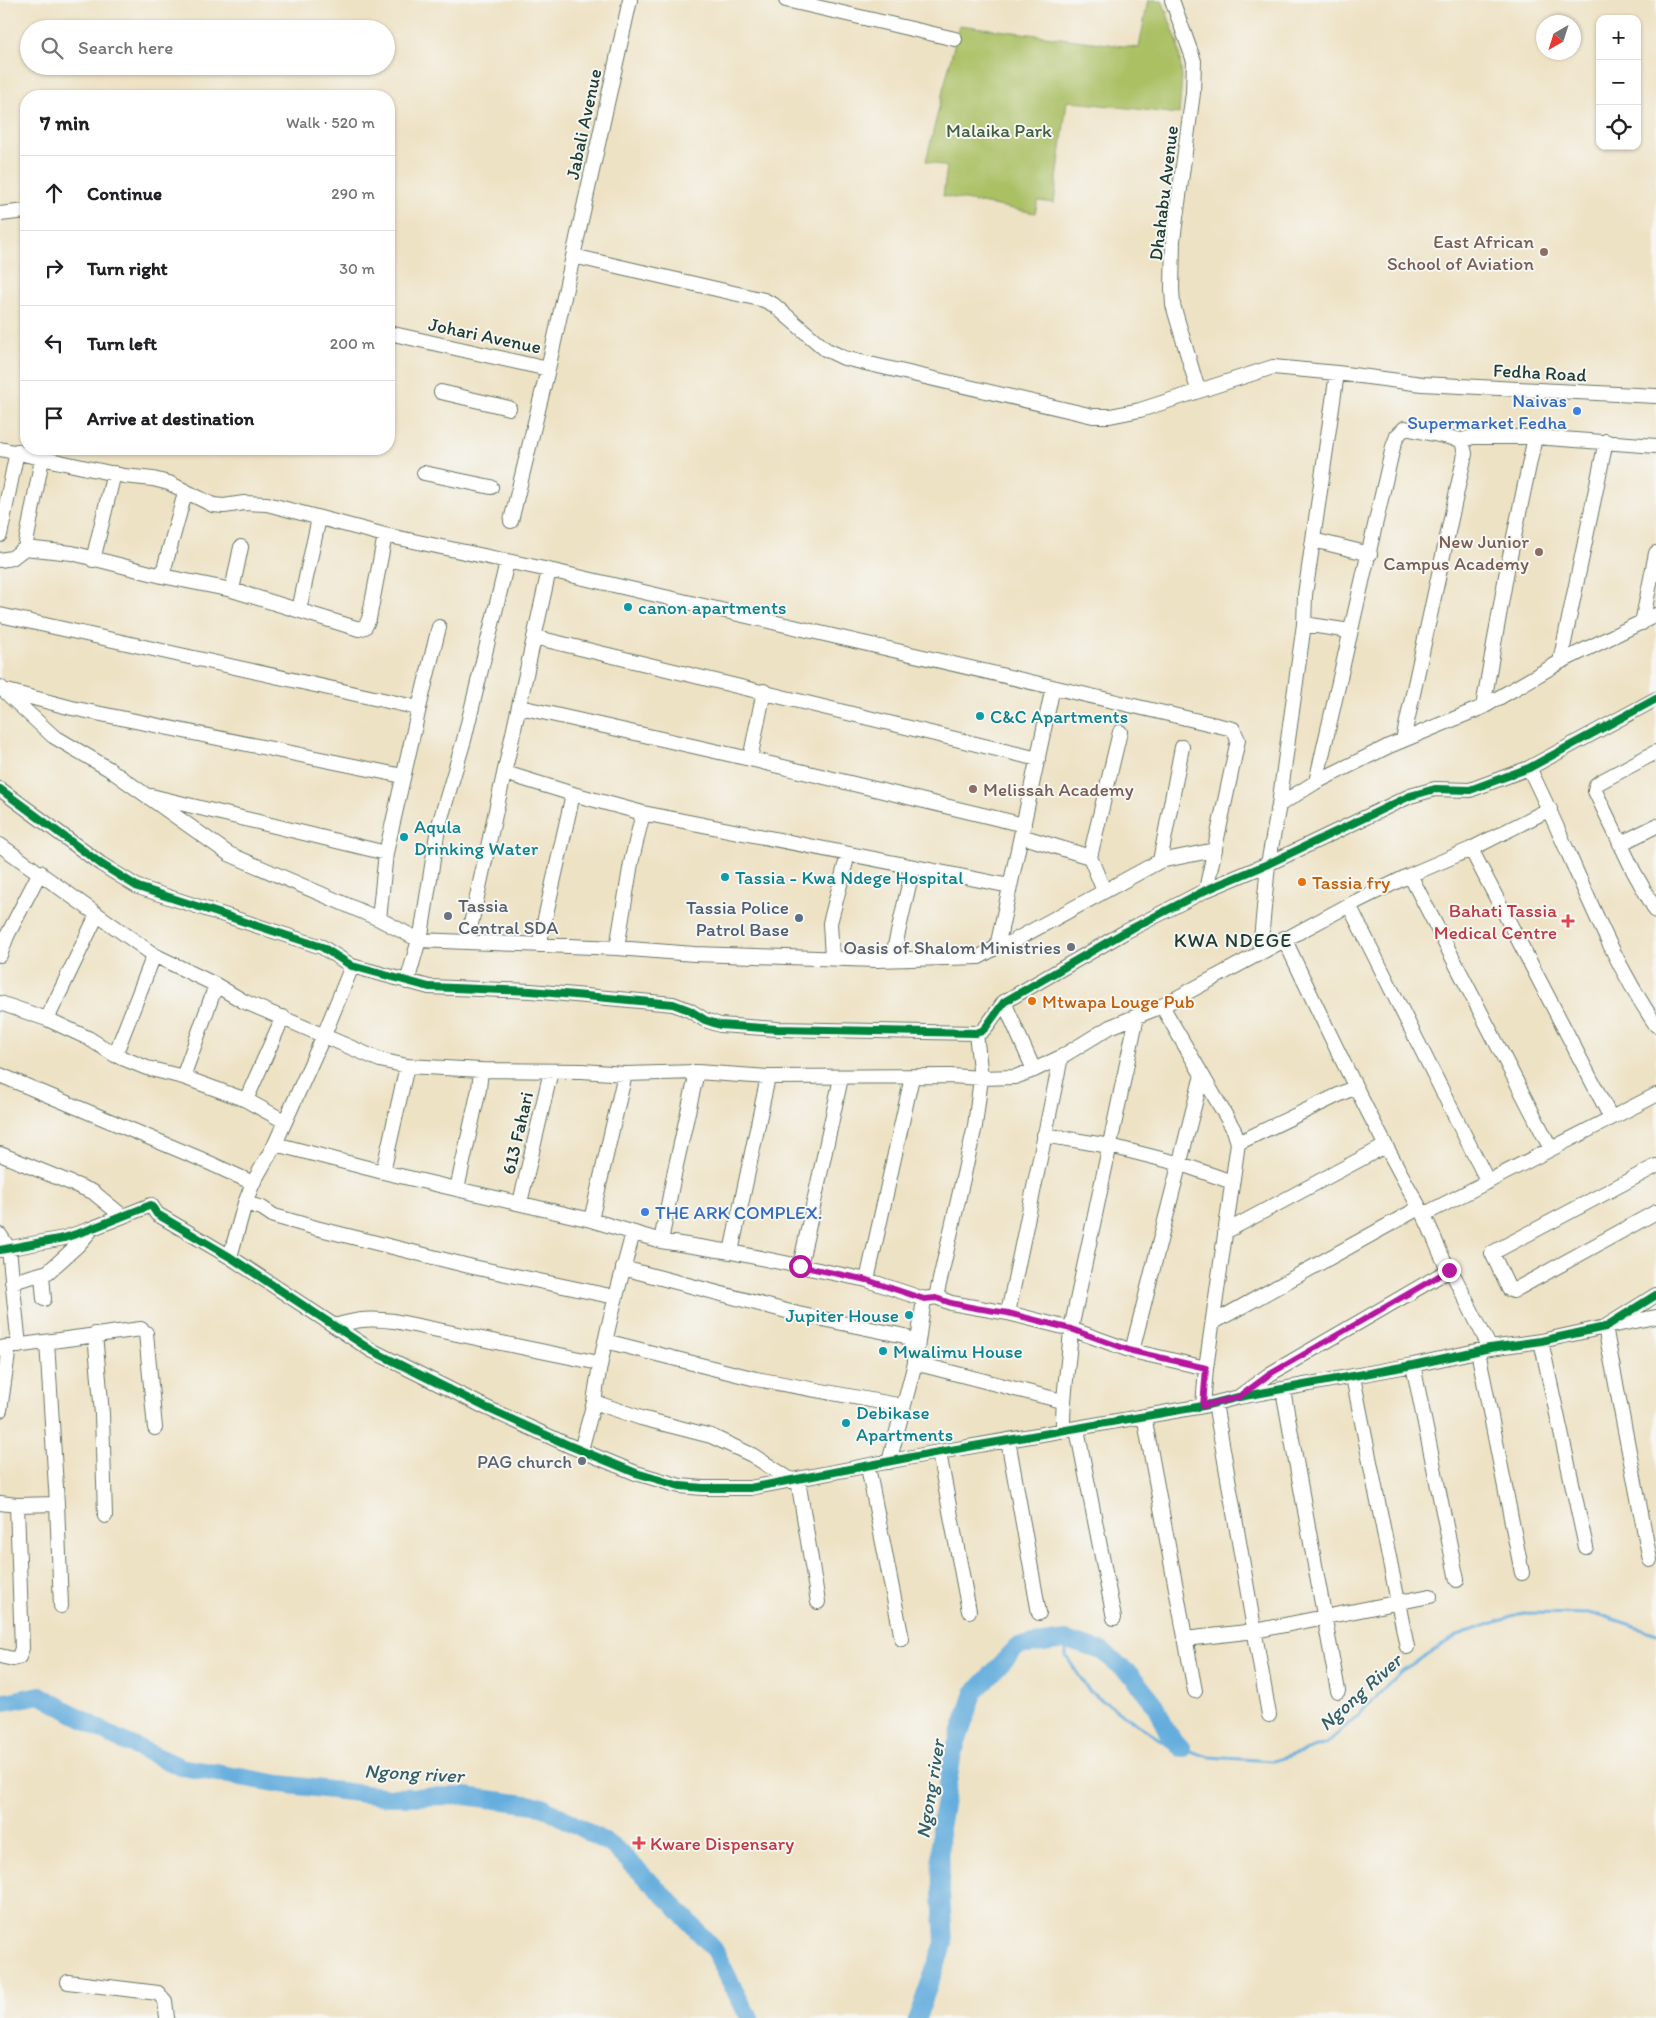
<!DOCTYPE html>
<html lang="en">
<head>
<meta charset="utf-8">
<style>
  body { margin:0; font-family:Itim,sans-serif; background:#f2f2f2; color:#202124 }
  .controls { position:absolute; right:15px; top:15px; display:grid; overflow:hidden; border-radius:10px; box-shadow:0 1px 4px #0004 }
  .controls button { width:45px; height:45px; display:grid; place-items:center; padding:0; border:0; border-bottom:1px solid #e0e0e0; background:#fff; color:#202124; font:25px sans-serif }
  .compass { position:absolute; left:1536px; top:15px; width:45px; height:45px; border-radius:50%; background:#fff; box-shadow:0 1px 4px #0004; rotate:219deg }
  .stop { position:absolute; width:15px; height:15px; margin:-11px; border:4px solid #b5179e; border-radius:50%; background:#fff }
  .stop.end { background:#b5179e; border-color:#fff; box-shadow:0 1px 5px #0008 }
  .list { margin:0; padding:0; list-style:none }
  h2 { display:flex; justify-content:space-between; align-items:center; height:65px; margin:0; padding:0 20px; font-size:21px }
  h2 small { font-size:16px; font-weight:400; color:#757577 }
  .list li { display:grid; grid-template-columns:32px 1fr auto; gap:15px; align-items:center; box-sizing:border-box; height:75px; padding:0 20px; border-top:1px solid #e0e0e0 }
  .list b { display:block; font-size:19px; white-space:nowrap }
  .list em { font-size:16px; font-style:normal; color:#757577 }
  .icon { flex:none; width:28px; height:28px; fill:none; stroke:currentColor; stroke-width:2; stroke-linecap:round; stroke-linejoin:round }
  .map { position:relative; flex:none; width:1656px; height:2018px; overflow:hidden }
  .search { position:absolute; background:#fff; box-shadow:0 1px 4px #0004; left:20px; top:20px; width:375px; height:55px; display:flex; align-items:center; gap:12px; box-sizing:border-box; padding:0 18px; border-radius:28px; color:#757577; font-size:19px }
  .panel { position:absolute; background:#fff; box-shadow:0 1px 4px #0004; left:20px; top:90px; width:375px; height:365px; border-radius:20px }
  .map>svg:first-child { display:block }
  .green { fill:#aac064; stroke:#647e4c }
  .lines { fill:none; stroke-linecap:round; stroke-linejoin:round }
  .stream { stroke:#65addd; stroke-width:3 }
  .river { stroke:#65addd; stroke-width:18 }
  .minor-casing { stroke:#677766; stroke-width:16 }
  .minor { stroke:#fff; stroke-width:14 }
  .cycleway-casing { stroke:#f6f6f2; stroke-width:11 }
  .cycleway { stroke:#00873e; stroke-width:8 }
  .route { stroke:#b5179e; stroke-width:6 }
  .education-dot { fill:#8d6e63; stroke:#f6f6f2; stroke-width:2 }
  .shop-dot { fill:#3f7fe0; stroke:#f6f6f2; stroke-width:2 }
  .culture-dot { fill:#0f9aa8; stroke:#f6f6f2; stroke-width:2 }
  .food-dot { fill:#e8710a; stroke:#f6f6f2; stroke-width:2 }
  .worship-dot { fill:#6b7280; stroke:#f6f6f2; stroke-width:2 }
  .service-dot { fill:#5c6f8a; stroke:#f6f6f2; stroke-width:2 }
  .health-dot { fill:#e0444e; stroke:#f6f6f2; stroke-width:2 }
  .labels { text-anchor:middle; stroke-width:4; stroke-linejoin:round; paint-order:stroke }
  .street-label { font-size:19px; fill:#1f3d34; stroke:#f6f6f2 }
  .park-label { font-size:19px; fill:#425e40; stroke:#f6f6f2 }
  .education-label { font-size:19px; fill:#785e54; stroke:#f6f6f2; text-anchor:end }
  .shop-label { font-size:19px; fill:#366cbe; stroke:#f6f6f2; text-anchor:end }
  .culture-label { font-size:19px; fill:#0d838f; stroke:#f6f6f2; text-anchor:start }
  .food-label { font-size:19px; fill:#c56008; stroke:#f6f6f2; text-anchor:start }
  .worship-label { font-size:19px; fill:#5b616d; stroke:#f6f6f2; text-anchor:end }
  .service-label { font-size:19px; fill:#4e5e75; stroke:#f6f6f2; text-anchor:end }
  .health-label { font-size:19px; fill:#be3a42; stroke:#f6f6f2; text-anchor:end }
  .neighbourhood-label { font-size:20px; letter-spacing:1px; fill:#1f3d34; stroke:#f6f6f2 }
  .water-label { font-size:20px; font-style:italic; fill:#345f67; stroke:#f6f6f2 }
</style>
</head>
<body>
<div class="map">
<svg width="1656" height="2018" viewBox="0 0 1656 2018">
  <rect width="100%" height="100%" fill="#f6f6f2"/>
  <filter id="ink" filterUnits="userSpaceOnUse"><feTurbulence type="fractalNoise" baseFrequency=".02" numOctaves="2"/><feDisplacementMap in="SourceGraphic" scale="10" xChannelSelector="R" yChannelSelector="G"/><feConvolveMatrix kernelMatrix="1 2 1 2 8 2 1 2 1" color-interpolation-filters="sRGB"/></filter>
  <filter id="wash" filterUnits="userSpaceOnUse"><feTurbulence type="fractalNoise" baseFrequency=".0096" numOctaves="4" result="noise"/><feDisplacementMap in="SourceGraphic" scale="20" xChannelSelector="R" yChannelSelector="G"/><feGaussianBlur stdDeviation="1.12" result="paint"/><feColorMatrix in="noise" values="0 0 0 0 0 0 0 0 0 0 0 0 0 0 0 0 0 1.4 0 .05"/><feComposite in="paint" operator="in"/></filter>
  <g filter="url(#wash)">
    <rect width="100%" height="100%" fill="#eee2c4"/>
    <path class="green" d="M1148,0H1162L1178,44L1182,77L1179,114L1067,101L1054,203L1038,201L1035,213L943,196L947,167L926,161L959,25L1139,48Z"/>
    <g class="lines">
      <path class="stream" d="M1066,1640V1656L1090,1692L1165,1743L1209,1757L1273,1761L1326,1744L1357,1716L1403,1670L1458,1635L1523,1613L1598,1614L1656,1633"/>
      <path class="river" d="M0,1703L40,1695L116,1738L181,1767L281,1784L390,1797L465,1796L542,1806L614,1847L670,1901L714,1949L743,2007L750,2018
        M917,2018L944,1943L941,1893L940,1828L953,1754L974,1693L1018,1646L1066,1640L1102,1651L1133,1677L1155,1705L1168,1733L1182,1749"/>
    </g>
  </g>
  <g filter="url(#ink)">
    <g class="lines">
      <g class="minor-casing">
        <path id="minor" d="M786,0L955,39
          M1172,0L1194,61L1193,93L1173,240L1172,289L1173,305L1198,390
          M0,214L26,211
          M573,256L764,300L774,305L825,349L844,358L1093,416H1110L1140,410L1273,367L1337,373L1422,384L1656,396
          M389,333L548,369L630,0
          M441,392L509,408
          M1462,440L1473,437H1535
          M0,449L124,476L153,479L169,483L213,505L224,506L244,503L267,504L385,535
          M424,473L491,487
          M511,521L548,369
          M0,535L17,451
          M1313,540L1370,554
          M25,548L42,459
          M0,560L12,558L25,548L72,553L162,576L232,590L359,629L365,627L369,619L385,535L549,570L1233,729L1238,740L1206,890
          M93,560L114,473
          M162,576L185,493
          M232,590L241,547
          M299,610L319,518
          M0,615L419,708L386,853L379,919
          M1642,623L1656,553
          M1304,624L1350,631
          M534,637L1038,759
          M1560,662L1606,441
          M0,687L53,736L109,769L229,854L379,919L419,940L617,948L694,954L877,960L979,957L997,947L1006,945L1160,861L1215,850
          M7,691L72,708L403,776
          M520,707L750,759L1024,825
          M1483,707L1507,570L1535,437L1656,446
          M419,708L439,627
          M1656,752L1600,782L1596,785L1595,791L1634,872L1656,911
          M750,759L764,691
          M1529,768C1572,853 1602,946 1656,1025
          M505,773L573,794L643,813L1010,886
          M1316,782L1393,447L1397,436L1405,428L1462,440L1465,454L1403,740
          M0,789L101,864L138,887L322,947L352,966L429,987L531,991L673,1004L689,1010L705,1020L720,1025L777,1029L976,1033L982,1031L986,1027L1004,1002L1125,932L1206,890L1268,864L1410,796L1435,789L1470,790L1529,768L1656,699
          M151,796L386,853
          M1279,805L1316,782L1389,746L1483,707L1560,662L1656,615
          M1021,836L1090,857L1104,891
          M1620,844L1656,826
          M0,845L154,955L216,985L243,1001L380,1060L407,1066L481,1070L582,1071L625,1074L697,1072L768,1077L951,1076L981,1078L1015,1077L1034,1070L1061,1057L1110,1027L1162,1006L1349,905L1410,875L1471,849L1550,809
          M1471,849L1611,1118
          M1090,857L1120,732
          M1160,861L1182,747
          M1410,875L1551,1149
          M1349,905L1488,1182
          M1284,938C1328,1032 1372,1124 1423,1214C1435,1235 1440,1260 1455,1278L1490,1348
          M467,942L549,570
          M539,945L573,794
          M997,947L1053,687
          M617,948L631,863L643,813
          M1260,951L1268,864L1279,805L1304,624L1305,595L1337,373
          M0,955L7,936L40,872
          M832,958L830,923L848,854
          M892,959L913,867
          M407,982L422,929L438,828L464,740L507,562
          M1004,1002L1034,1070
          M0,1003L47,1019L88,1038L115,1055L147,1068L183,1077L246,1100L284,1121
          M1162,1006L1234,1130L1238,1143L1206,1368L1203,1406
          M47,1019L97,915
          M115,1055L154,955
          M407,1066L383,1172L591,1220L661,1241L731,1252L867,1280L924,1299L936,1297L951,1303L1008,1313L1071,1329L1132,1351L1206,1368
          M0,1075L203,1160L253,1183
          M183,1077L216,985
          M246,1100L283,1017
          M1044,1135L1110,1146L1181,1164L1232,1182
          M1238,1143L1355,1087
          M275,1144L383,1172
          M0,1154L93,1192L121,1215
          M1656,1166L1492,1253L1509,1289L1513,1291L1656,1212
          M457,1189L479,1089L481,1070
          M245,1203L262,1208L274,1216L316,1228L473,1267L615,1297
          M520,1203L551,1071
          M1423,1215L1656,1095
          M591,1220L625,1074
          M1225,1232L1385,1146
          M633,1233C618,1289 602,1344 594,1402L641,1418L711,1436L752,1455L791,1480
          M0,1235L9,1249L19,1346
          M661,1241L675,1170L697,1072
          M0,1250L64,1238L88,1230L151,1205L157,1214L230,1257L371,1350L487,1408L568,1445L636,1473L680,1486L703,1488H750L928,1454L1203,1406L1239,1397L1413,1365L1490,1348L1541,1341L1605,1327L1656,1295
          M731,1252L768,1077
          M230,1257L245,1203L253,1183L275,1144L324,1035L352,966
          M800,1266L841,1078
          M623,1268L798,1314L905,1336C914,1344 915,1351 915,1363L889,1462
          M42,1275L44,1299
          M867,1280L912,1077
          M12,1282L48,1272L78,1245L92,1229
          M936,1297L975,1126L981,1078L976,1033
          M924,1299L915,1363L1062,1401
          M1008,1313L1061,1057
          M1214,1322L1419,1208
          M335,1326C358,1319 371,1318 394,1321L599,1363
          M95,1334L102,1414L105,1516
          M605,1341L756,1379L903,1406
          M1541,1341L1586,1547
          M47,1342L57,1504L61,1606
          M0,1348L141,1329L146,1333L155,1428
          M1132,1351L1202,1075
          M1478,1351L1522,1573
          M1413,1365L1457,1580
          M1353,1377L1407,1647
          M1283,1390L1338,1691
          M1240,1396L1270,1374L1449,1270
          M1215,1403L1269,1715
          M0,1410L9,1347
          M1144,1416L1195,1691
          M1077,1429L1114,1618
          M1063,1431C1062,1397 1069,1364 1071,1329L1137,1016
          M1008,1440L1039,1613
          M581,1450L594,1402
          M939,1453L969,1611
          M868,1467L902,1639
          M798,1480L818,1602
          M0,1503L17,1505L57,1504
          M1650,1560L1605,1327L1656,1317
          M1185,1639L1255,1631L1430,1596
          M0,1656L13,1659L19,1657L22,1648L17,1505
          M68,1982L158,1993L165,2001L167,2018"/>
      </g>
      <use href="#minor" class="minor"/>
      <g class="cycleway-casing">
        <path id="cycleway" d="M0,789L101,864L138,887L322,947L352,966L429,987L531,991L673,1004L689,1010L705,1020L720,1025L777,1029L976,1033L982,1031L986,1027L1004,1002L1125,932L1206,890L1268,864L1410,796L1435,789L1470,790L1529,768L1656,699
          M0,1250L64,1238L88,1230L151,1205L157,1214L230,1257L371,1350L487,1408L568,1445L636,1473L680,1486L703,1488H750L928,1454L1203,1406L1239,1397L1413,1365L1490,1348L1541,1341L1605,1327L1656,1295"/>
      </g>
      <use href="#cycleway" class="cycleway"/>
    </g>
  </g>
  <g class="lines" filter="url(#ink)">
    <path class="route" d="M800,1266L867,1280L924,1299L936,1298L951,1303L975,1308L1008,1313L1071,1329L1132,1351L1206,1368L1203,1406L1239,1397L1270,1374L1449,1270"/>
  </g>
  <g class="education-dot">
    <circle cx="1544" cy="252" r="5"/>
    <circle cx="1539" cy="552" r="5"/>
    <circle cx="973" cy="789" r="5"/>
  </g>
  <g class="shop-dot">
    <circle cx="1577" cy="411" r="5"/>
    <circle cx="645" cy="1212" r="5"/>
  </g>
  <g class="culture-dot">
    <circle cx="628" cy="607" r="5"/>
    <circle cx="980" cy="716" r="5"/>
    <circle cx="404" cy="837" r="5"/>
    <circle cx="725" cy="877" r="5"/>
    <circle cx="909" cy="1315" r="5"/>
    <circle cx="883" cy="1351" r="5"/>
    <circle cx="846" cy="1423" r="5"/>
  </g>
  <g class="food-dot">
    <circle cx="1302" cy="882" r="5"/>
    <circle cx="1032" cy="1001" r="5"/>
  </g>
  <g class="worship-dot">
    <circle cx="448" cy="916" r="5"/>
    <circle cx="1071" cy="947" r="5"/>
    <circle cx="582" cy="1461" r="5"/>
  </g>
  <circle class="service-dot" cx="799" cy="918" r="5"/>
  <g class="health-dot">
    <path d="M1565.5 913.5h5v5h5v5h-5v5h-5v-5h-5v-5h5z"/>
    <path d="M636.5 1835.5h5v5h5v5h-5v5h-5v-5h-5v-5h5z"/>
  </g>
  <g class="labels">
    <g class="street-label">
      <text transform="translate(583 124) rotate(-78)" y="7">Jabali Avenue</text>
      <text transform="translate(1163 193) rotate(-83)" y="7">Dhahabu Avenue</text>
      <text transform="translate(485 335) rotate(12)" y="7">Johari Avenue</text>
      <text transform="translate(1540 372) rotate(3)" y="7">Fedha Road</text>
      <text transform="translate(517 1133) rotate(-77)" y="7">613 Fahari</text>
    </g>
    <g class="park-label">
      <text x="999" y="137">Malaika Park</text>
    </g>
    <g class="education-label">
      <text x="1534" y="248">East African<tspan x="1534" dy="22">School of Aviation</tspan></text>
      <text x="1529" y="548">New Junior<tspan x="1529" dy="22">Campus Academy</tspan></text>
      <text x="983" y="796" text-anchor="start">Melissah Academy</text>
    </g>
    <g class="shop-label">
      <text x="1567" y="407">Naivas<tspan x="1567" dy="22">Supermarket Fedha</tspan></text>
      <text x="655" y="1219" text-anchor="start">THE ARK COMPLEX.</text>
    </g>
    <g class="culture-label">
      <text x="638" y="614">canon apartments</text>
      <text x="990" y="723">C&amp;C Apartments</text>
      <text x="414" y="833">Aqula<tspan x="414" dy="22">Drinking Water</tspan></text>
      <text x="735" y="884">Tassia - Kwa Ndege Hospital</text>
      <text x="899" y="1322" text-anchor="end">Jupiter House</text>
      <text x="893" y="1358">Mwalimu House</text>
      <text x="856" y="1419">Debikase<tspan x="856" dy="22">Apartments</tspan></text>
    </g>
    <g class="food-label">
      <text x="1312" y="889">Tassia fry</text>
      <text x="1042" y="1008">Mtwapa Louge Pub</text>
    </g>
    <g class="worship-label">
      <text x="458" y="912" text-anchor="start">Tassia<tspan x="458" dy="22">Central SDA</tspan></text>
      <text x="1061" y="954">Oasis of Shalom Ministries</text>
      <text x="572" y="1468">PAG church</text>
    </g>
    <g class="service-label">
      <text x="789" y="914">Tassia Police<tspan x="789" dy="22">Patrol Base</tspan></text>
    </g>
    <g class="health-label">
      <text x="1557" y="917">Bahati Tassia<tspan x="1557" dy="22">Medical Centre</tspan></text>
      <text x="650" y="1850" text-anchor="start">Kware Dispensary</text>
    </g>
    <g class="neighbourhood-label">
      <text x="1233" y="947">KWA NDEGE</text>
    </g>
    <g class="water-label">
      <text transform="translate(1360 1692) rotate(-42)" y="7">Ngong River</text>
      <text transform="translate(414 1773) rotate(3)" y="7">Ngong river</text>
      <text transform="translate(930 1789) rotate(-81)" y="7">Ngong river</text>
    </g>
  </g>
</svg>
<div class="controls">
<button>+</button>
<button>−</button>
<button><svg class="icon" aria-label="locate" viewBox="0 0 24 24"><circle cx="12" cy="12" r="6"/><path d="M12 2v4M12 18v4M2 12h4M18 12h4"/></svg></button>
</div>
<svg class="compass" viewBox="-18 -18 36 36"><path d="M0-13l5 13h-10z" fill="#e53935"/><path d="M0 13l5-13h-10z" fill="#757577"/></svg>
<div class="stop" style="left:800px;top:1266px"></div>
<div class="stop end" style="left:1449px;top:1270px"></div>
<div class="search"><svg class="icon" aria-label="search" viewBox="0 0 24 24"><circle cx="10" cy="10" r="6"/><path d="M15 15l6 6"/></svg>Search here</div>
<section class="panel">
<h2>7 min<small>Walk · 520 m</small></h2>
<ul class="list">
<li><svg class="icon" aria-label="ahead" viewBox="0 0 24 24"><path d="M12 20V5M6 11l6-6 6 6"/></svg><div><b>Continue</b></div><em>290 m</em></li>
<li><svg class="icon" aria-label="right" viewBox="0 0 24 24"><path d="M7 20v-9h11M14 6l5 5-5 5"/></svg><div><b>Turn right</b></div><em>30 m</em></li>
<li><svg class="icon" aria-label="left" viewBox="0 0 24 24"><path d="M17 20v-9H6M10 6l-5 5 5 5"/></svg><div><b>Turn left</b></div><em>200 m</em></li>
<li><svg class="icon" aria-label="arrive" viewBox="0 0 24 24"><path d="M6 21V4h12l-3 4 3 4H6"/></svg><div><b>Arrive at destination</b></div></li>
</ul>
</section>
</div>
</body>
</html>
